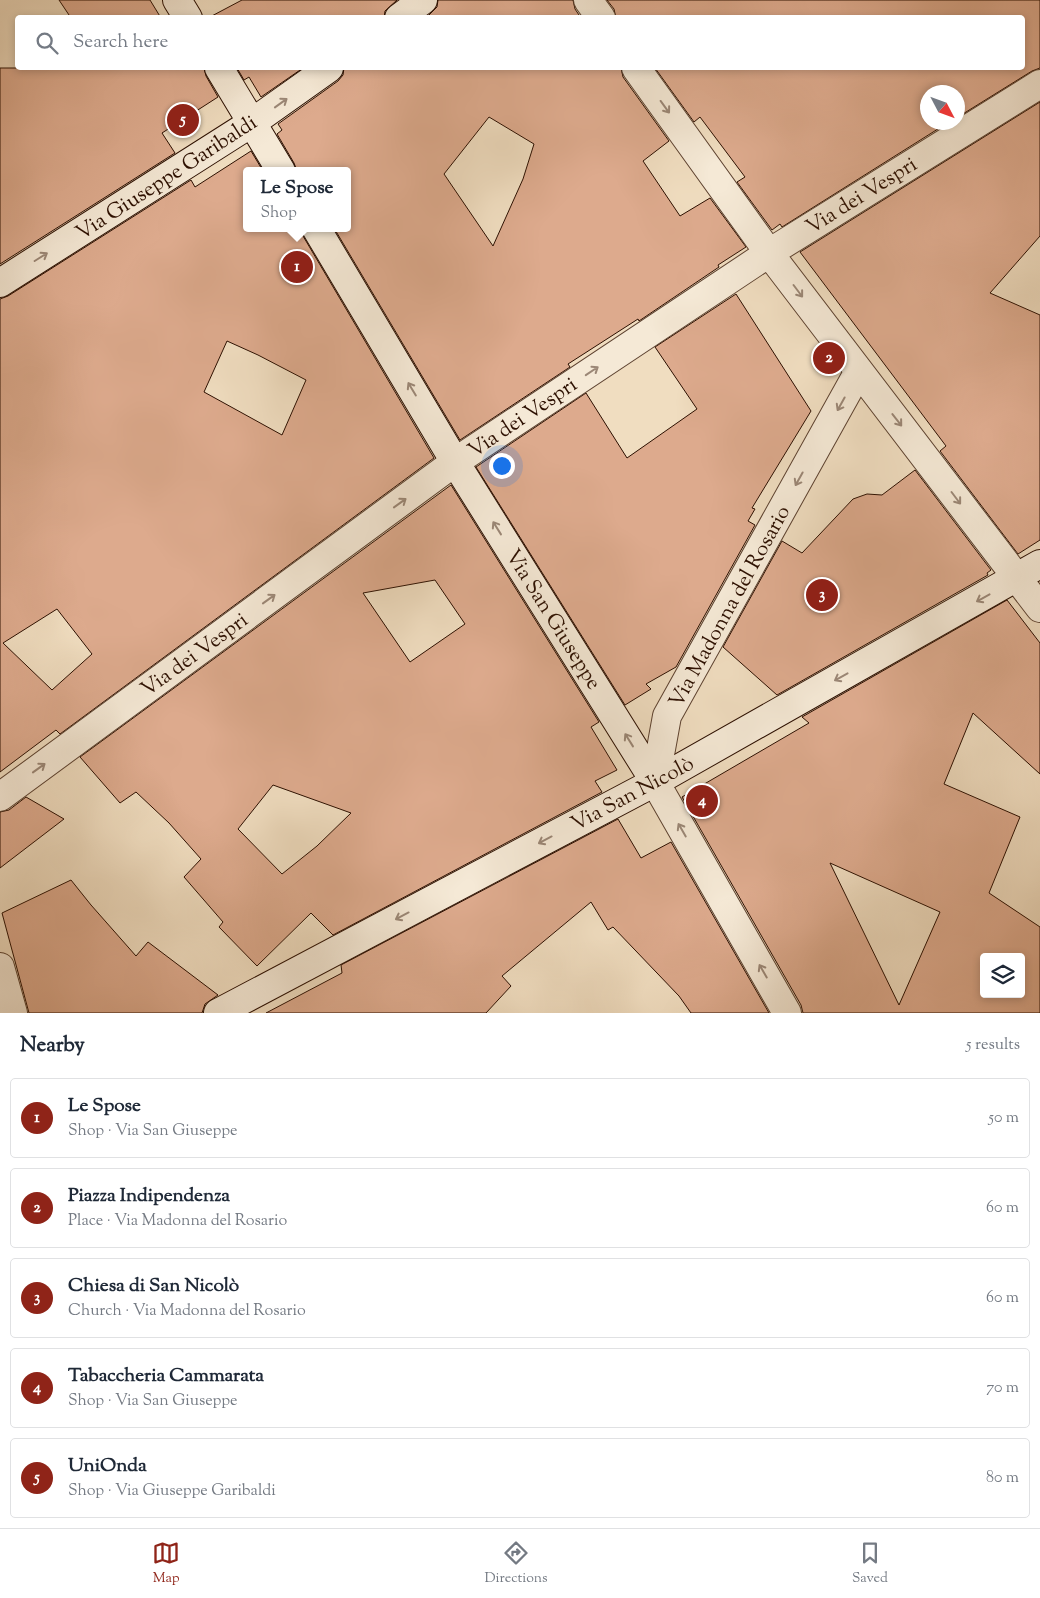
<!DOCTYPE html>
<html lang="en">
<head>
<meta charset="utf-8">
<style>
  body { margin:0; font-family:"Sorts Mill Goudy",serif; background:#f6f6f7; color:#1f2937 }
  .controls { position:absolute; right:15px; bottom:15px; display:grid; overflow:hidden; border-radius:5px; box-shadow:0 2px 8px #0003 }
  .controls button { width:45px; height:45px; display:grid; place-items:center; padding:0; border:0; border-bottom:1px solid #e0e1e3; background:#fff; color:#1f2937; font:25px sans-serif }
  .compass { position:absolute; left:920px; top:85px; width:45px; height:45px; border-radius:50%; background:#fff; box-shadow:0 2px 8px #0003; rotate:131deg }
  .you { position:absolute; left:501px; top:465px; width:18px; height:18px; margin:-12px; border:4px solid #fff; border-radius:50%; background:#1a73e8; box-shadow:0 0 0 8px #1a73e833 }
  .badge { display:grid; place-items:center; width:32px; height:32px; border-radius:50%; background:#8f2418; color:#fff; font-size:16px; font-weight:700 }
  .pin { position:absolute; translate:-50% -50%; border:2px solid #fff; box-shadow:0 1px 5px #0006 }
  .popup { position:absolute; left:243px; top:167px; width:108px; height:65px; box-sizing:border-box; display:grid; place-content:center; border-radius:5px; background:#fff; filter:drop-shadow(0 1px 4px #0005); font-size:16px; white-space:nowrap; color:#747a83 }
  .popup b { font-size:19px; color:#1f2937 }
  .popup::after { content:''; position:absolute; left:50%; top:100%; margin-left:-10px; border:10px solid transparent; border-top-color:#fff }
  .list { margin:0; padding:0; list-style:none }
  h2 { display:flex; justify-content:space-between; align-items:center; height:65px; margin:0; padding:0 20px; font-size:21px }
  h2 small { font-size:16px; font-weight:400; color:#747a83 }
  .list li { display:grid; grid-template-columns:32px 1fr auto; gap:15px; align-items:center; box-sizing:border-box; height:80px; margin:0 10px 10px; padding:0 10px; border:1px solid #e0e1e3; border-radius:5px }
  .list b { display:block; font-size:19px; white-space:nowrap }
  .list p { margin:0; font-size:16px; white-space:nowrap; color:#747a83 }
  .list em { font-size:16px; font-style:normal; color:#747a83 }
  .icon { flex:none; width:28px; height:28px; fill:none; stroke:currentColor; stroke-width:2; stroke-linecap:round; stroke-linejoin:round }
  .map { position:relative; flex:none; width:1040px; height:1013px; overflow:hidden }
  .search { position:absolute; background:#fff; box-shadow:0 2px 8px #0003; left:15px; right:15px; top:15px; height:55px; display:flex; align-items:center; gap:12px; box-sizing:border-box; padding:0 18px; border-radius:5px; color:#747a83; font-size:19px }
  .sheet { height:515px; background:#fff }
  nav { display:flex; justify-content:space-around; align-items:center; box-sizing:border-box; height:70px; border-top:1px solid #e0e1e3; background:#fff; font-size:14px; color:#747a83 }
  nav a { display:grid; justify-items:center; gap:2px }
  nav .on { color:#8f2418 }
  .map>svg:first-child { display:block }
  .building { fill:#ddaa8d; stroke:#2c0f00; fill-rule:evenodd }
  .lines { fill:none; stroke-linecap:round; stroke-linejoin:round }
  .minor-casing { stroke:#5d4230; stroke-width:30 }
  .tertiary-casing { stroke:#5d4230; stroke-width:30 }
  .secondary-casing { stroke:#2c0f00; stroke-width:30 }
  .minor { stroke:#f5e9d6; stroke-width:28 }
  .tertiary { stroke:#f5e9d6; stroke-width:28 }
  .secondary { stroke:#f5e9d6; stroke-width:28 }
  .oneway { stroke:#9b8776 }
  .labels { text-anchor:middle; stroke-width:5; stroke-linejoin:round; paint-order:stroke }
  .street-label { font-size:21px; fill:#2c0f00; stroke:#f5e9d6 }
</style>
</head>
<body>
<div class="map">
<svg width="1040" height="1013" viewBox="0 0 1040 1013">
  <rect width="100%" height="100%" fill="#f0ddc0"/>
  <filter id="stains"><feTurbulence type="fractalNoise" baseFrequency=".004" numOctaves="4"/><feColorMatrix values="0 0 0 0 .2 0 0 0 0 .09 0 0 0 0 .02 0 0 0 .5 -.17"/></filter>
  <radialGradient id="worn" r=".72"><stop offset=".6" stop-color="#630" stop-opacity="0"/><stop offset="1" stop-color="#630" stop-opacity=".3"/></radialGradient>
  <path class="building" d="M59,0H150L161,18H71Z
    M242,0H397L385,11L384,18H208Z
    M438,0H573L575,9L581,18H426L437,7Z
    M607,0H1040V68L1032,71L958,117V92H928V122H949L782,227L780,224L772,230L737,182L745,177L700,117L694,122L655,68H1022V18H616L614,9Z
    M0,68H204L206,76L218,97L162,133L175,153L0,264Z
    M237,68H303L261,97L249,77L244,80Z
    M344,68H621L623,77L669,141L643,161L680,216L710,198L746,247L718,265L719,267L639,321L638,319L568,364L570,367L460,440L334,228H347V171H297L294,163L277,134L282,130L278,124L338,81L343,75ZM489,117L534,144L523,179L493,246L444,174Z
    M1040,102V236L990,293L1040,315V540L1018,554L940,451L946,446L800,252Z
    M251,151L263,171H247V228H300L303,236L434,458L60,734L56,730L0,772V299L8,296L191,180L195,187ZM227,341L258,355L306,380L282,435L204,392ZM57,609L92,654L52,690L3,643Z
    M736,294L811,411L752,508L755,509L748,521L755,525L676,667L646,684L651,689L625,705L476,467L586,393L627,458L697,409L655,347Z
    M915,470L991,570L987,573L988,575L777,695L723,647L782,541L802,553L853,499L867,494L882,495Z
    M451,485L599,722L591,727L617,770L595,781L602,792L333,935L311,913L257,966L219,927L223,922L184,877L201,859L169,823L136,792L120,803L80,757ZM435,580L465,624L410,662L363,593ZM273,785L351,813L317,846L282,874L238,829Z
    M1007,600L1040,643V774L973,713L944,784L1020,817L989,893L1040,927V1013H803L801,1005L682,797L809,723L802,717ZM830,863L940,912L899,1005ZM984,957H1021V994H984Z
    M26,797L64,819L0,868V812L9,810Z
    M618,819L641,858L671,842L769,1013H691L679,996L613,927L608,930L591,902L502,976L511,986L486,1013H266L342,973L341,965Z
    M71,880L91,905L136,956L148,942L218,995L205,1004L202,1013H29L2,913Z"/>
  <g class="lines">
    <g class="minor-casing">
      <path id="minor" d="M588,0L601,18
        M636,68L769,253L1040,608
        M655,782L667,716L859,371
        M0,797L455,462L769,253L1040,84
        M0,967L13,1013"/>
    </g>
    <g class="tertiary-casing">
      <path id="tertiary" d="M655,782L787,1013"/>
    </g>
    <g class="secondary-casing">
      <path id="secondary" d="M177,0L188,18
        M399,18L423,0
        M219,68L281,171
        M316,228L455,462L655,782
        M0,283L253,122L329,68
        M218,1013L655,782L1040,564"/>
    </g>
    <use href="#minor" class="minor"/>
    <use href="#tertiary" class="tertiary"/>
    <use href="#secondary" class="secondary"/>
  </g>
  <defs><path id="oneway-shaft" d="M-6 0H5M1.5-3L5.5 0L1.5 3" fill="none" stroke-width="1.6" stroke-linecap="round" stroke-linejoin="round" transform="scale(1.25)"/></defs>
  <g class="oneway">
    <use href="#oneway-shaft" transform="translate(281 103) rotate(-36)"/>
    <use href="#oneway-shaft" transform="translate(665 107) rotate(54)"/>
    <use href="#oneway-shaft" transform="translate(41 257) rotate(-32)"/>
    <use href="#oneway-shaft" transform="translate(798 291) rotate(53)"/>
    <use href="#oneway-shaft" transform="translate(592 371) rotate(-34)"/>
    <use href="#oneway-shaft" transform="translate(412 389) rotate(-121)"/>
    <use href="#oneway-shaft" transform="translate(841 404) rotate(119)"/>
    <use href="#oneway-shaft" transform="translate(897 420) rotate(52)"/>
    <use href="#oneway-shaft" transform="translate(799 479) rotate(119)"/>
    <use href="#oneway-shaft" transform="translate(956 498) rotate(53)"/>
    <use href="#oneway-shaft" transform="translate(400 503) rotate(-36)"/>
    <use href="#oneway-shaft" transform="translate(497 528) rotate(-122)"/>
    <use href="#oneway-shaft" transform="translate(983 598) rotate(151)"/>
    <use href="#oneway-shaft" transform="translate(269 599) rotate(-36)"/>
    <use href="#oneway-shaft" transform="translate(841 677) rotate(151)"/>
    <use href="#oneway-shaft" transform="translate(629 740) rotate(-122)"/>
    <use href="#oneway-shaft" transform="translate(39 768) rotate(-36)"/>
    <use href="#oneway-shaft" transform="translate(682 830) rotate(-120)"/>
    <use href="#oneway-shaft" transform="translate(545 840) rotate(152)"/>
    <use href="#oneway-shaft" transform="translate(402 916) rotate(152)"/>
    <use href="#oneway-shaft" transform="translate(763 971) rotate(-120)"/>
  </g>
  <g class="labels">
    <g class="street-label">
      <text transform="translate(166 177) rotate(-33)" y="7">Via Giuseppe Garibaldi</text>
      <text transform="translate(861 195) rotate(-32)" y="7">Via dei Vespri</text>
      <text transform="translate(522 417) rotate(-34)" y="7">Via dei Vespri</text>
      <text transform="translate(729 606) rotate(-61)" y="7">Via Madonna del Rosario</text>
      <text transform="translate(554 619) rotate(58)" y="7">Via San Giuseppe</text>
      <text transform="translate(194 654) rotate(-36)" y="7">Via dei Vespri</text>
      <text transform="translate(632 793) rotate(-28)" y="7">Via San Nicolò</text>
    </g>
  </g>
  <rect width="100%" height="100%" filter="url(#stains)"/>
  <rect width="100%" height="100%" fill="url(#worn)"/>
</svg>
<div class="controls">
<button><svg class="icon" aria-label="layers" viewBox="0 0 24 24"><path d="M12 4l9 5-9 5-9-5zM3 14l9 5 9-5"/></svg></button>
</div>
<svg class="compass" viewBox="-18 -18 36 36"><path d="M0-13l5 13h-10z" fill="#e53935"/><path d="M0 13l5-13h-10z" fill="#747a83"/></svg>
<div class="you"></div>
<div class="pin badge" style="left:297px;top:267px">1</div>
<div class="popup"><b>Le Spose</b>Shop</div>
<div class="pin badge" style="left:829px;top:358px">2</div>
<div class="pin badge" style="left:822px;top:595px">3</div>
<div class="pin badge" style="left:702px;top:801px">4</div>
<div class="pin badge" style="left:183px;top:120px">5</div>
<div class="search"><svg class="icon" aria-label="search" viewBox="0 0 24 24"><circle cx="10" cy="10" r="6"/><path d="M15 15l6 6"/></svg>Search here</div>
</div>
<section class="sheet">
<h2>Nearby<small>5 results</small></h2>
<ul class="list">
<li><span class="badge">1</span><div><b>Le Spose</b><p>Shop · Via San Giuseppe</p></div><em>50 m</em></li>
<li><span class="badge">2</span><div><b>Piazza Indipendenza</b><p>Place · Via Madonna del Rosario</p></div><em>60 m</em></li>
<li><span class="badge">3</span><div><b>Chiesa di San Nicolò</b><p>Church · Via Madonna del Rosario</p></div><em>60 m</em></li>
<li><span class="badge">4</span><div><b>Tabaccheria Cammarata</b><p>Shop · Via San Giuseppe</p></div><em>70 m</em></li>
<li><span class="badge">5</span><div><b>UniOnda</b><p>Shop · Via Giuseppe Garibaldi</p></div><em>80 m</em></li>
</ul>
</section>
<nav>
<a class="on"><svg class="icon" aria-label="map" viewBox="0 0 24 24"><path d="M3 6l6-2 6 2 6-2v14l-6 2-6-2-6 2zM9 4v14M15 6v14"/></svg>Map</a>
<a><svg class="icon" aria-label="directions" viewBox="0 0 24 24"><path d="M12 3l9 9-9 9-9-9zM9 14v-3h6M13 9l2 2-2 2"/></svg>Directions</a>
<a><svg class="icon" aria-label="saved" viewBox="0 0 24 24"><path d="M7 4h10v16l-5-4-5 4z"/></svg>Saved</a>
</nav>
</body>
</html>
